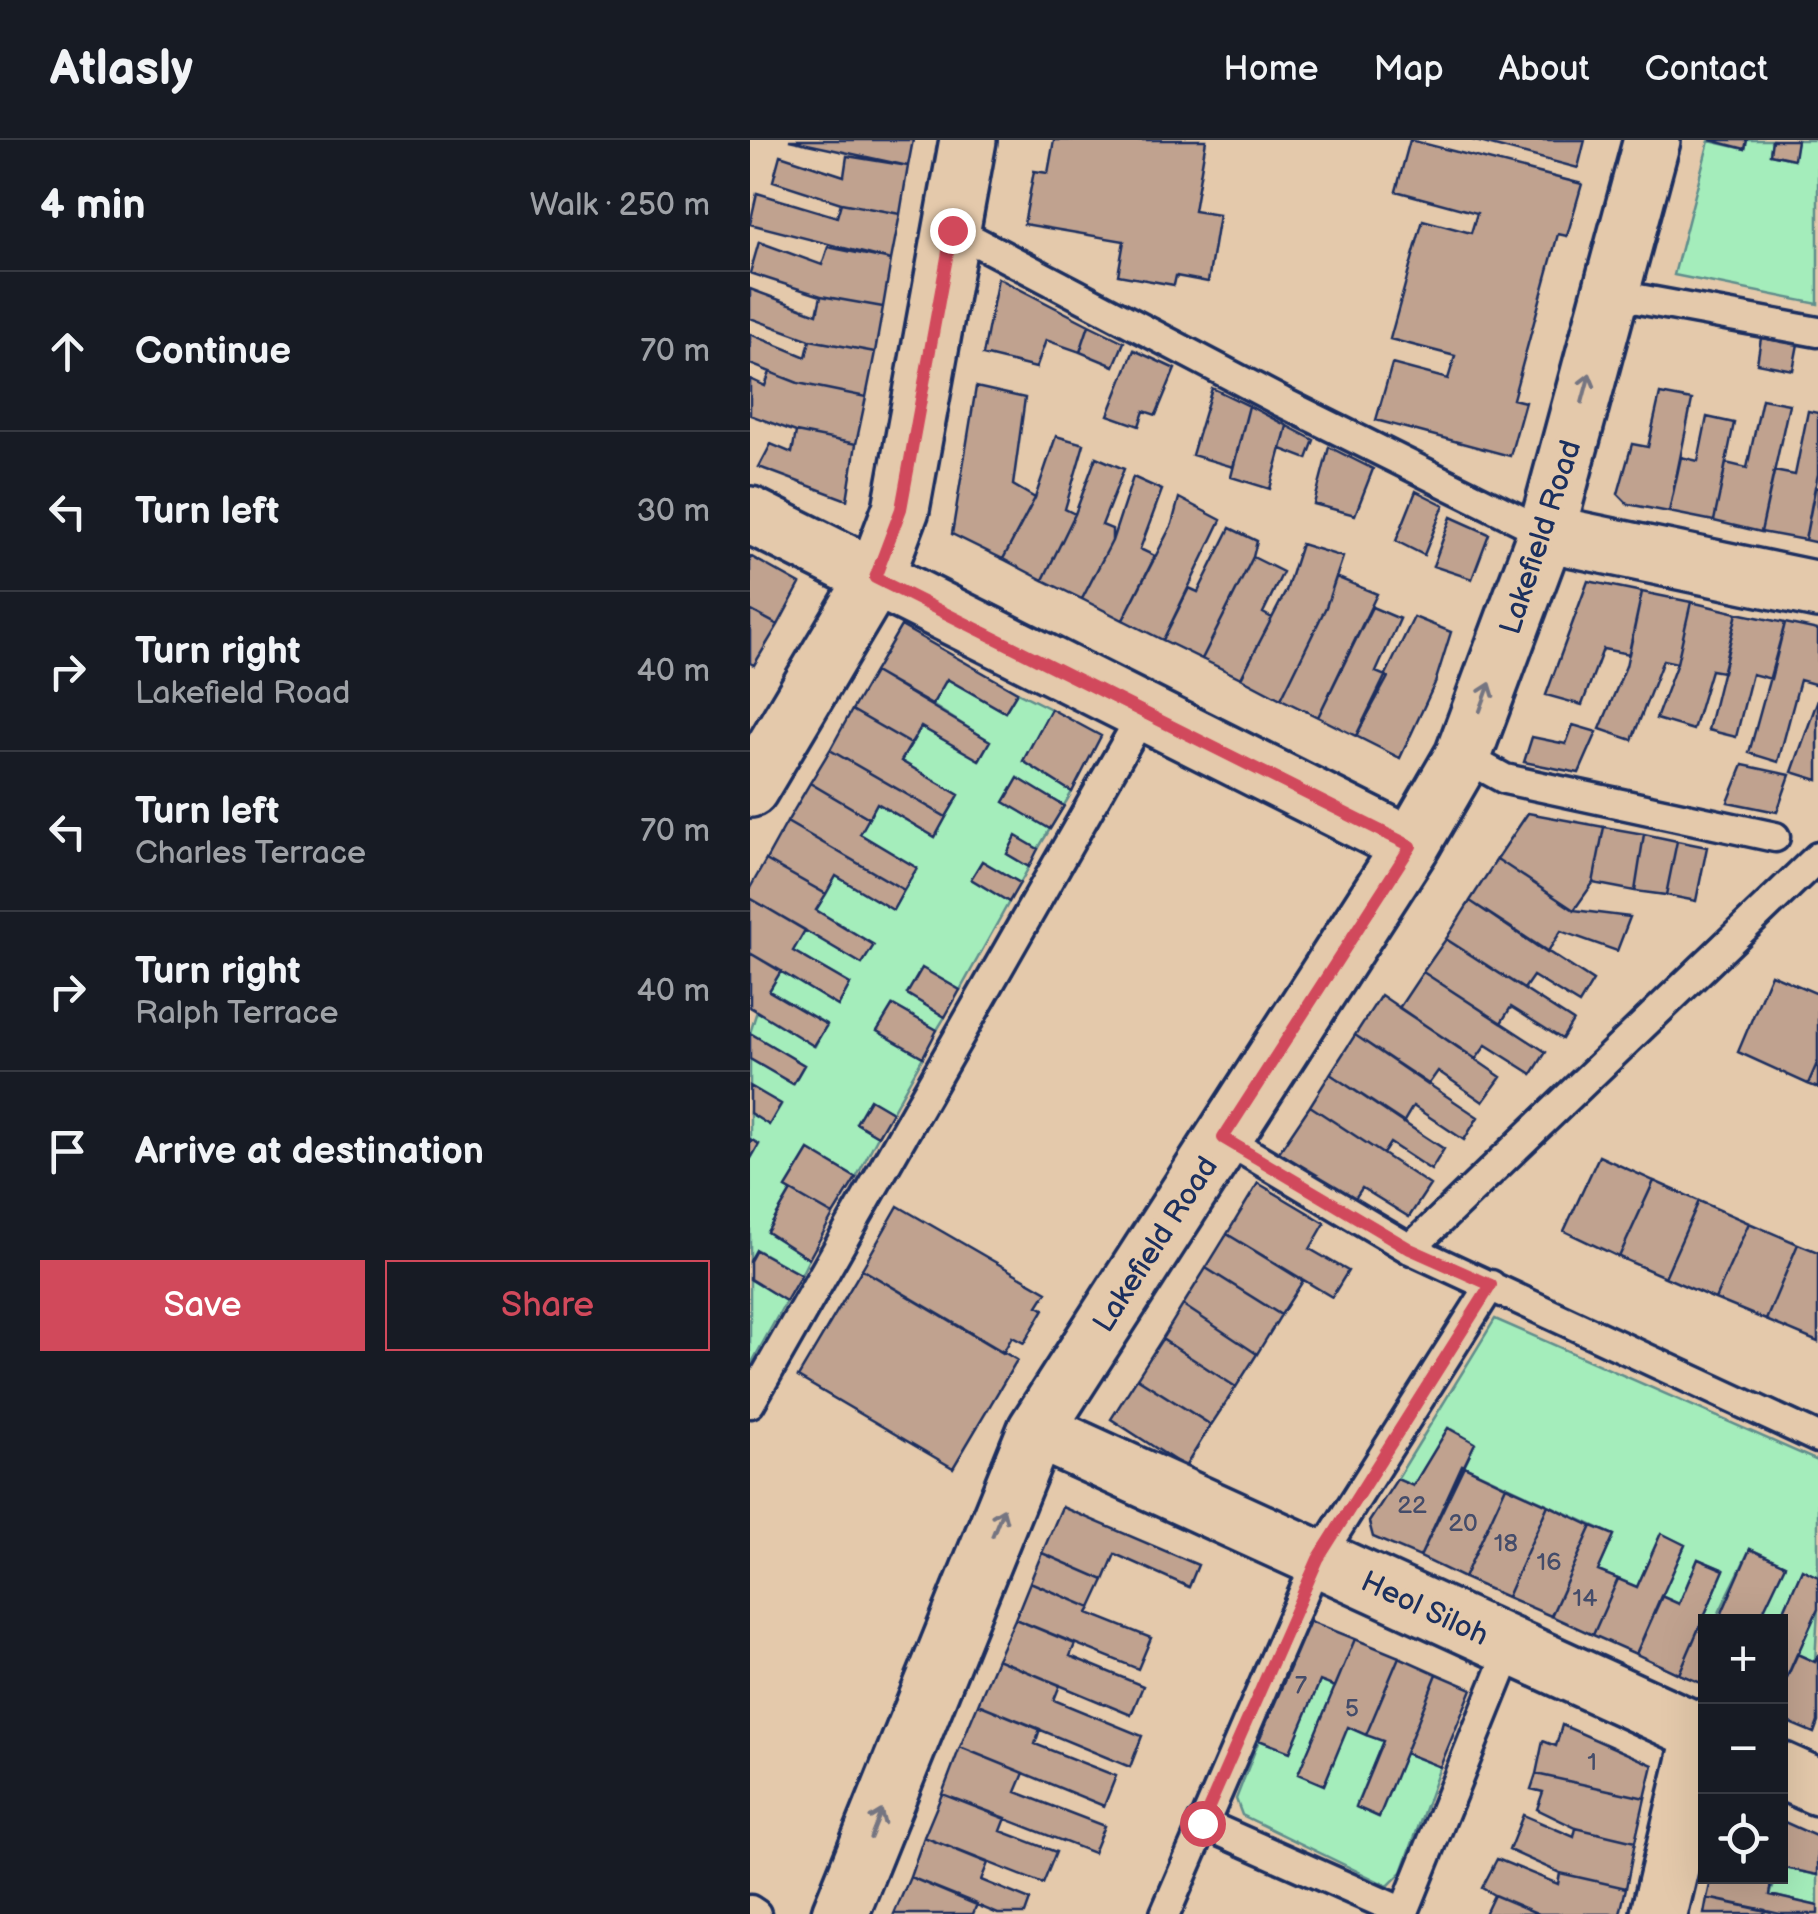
<!DOCTYPE html>
<html lang="en">
<head>
<meta charset="utf-8">
<style>
  body { margin:0; font-family:"Balsamiq Sans",sans-serif; background:#20242c; color:#f1f3f6 }
  .controls { position:absolute; right:30px; bottom:30px; display:grid; overflow:hidden; border-radius:0px; box-shadow:0 10px 40px #0002 }
  .controls button { width:90px; height:90px; display:grid; place-items:center; padding:0; border:0; border-bottom:2px solid #363941; background:#171b24; color:#f1f3f6; font:50px sans-serif }
  .stop { position:absolute; width:30px; height:30px; margin:-22px; border:8px solid #d1495b; border-radius:50%; background:#fff }
  .stop.end { background:#d1495b; border-color:#fff; box-shadow:0 2px 10px #0008 }
  .list { margin:0; padding:0; list-style:none }
  h2 { display:flex; justify-content:space-between; align-items:center; height:130px; margin:0; padding:0 40px; font-size:42px }
  h2 small { font-size:32px; font-weight:400; color:#9ea1a6 }
  .list li { display:grid; grid-template-columns:65px 1fr auto; gap:30px; align-items:center; box-sizing:border-box; height:160px; padding:0 40px; border-top:2px solid #363941 }
  .list b { display:block; font-size:38px; white-space:nowrap }
  .list p { margin:0; font-size:32px; white-space:nowrap; color:#9ea1a6 }
  .list em { font-size:32px; font-style:normal; color:#9ea1a6 }
  .actions { display:flex; gap:20px; padding:30px 40px }
  .actions a { flex:1; padding:22px 0; border:2px solid #d1495b; border-radius:0px; text-align:center; font-size:35px; color:#d1495b }
  .actions .main { background:#d1495b; color:#fff }
  .icon { flex:none; width:55px; height:55px; fill:none; stroke:currentColor; stroke-width:2; stroke-linecap:round; stroke-linejoin:round }
  .map { position:relative; flex:none; width:1068px; height:1774px; overflow:hidden }
  header { display:flex; align-items:center; gap:60px; box-sizing:border-box; height:140px; padding:0 50px; background:#171b24; border-bottom:2px solid #363941 }
  header strong { font-size:48px }
  nav { display:flex; gap:55px; margin-inline-start:auto; font-size:35px }
  main { display:flex }
  aside { flex:1; background:#171b24 }
  .map>svg:first-child { display:block }
  .green { fill:#a4edbb; stroke:#608e8c; stroke-width:2.5 }
  .building { fill:#c0a28f; stroke:#1b2f5e; stroke-width:2.5 }
  .lines { fill:none; stroke-linecap:round; stroke-linejoin:round }
  .service-casing { stroke:#1b2f5e; stroke-width:35 }
  .minor-casing { stroke:#1b2f5e; stroke-width:62 }
  .service { stroke:#e4c9ab; stroke-width:28 }
  .minor { stroke:#e4c9ab; stroke-width:55 }
  .oneway { stroke:#757481 }
  .route { stroke:#d1495b; stroke-width:12 }
  .labels { text-anchor:middle; stroke-width:9; stroke-linejoin:round; paint-order:stroke }
  .number-label { font-size:25px; fill:#444c6a }
  .street-label { font-size:30px; fill:#1b2f5e; stroke:#e4c9ab }
</style>
</head>
<body>
<header>
<strong>Atlasly</strong>
<nav><a>Home</a><a>Map</a><a>About</a><a>Contact</a></nav>
</header>
<main>
<aside>
<h2>4 min<small>Walk · 250 m</small></h2>
<ul class="list">
<li><svg class="icon" aria-label="ahead" viewBox="0 0 24 24"><path d="M12 20V5M6 11l6-6 6 6"/></svg><div><b>Continue</b></div><em>70 m</em></li>
<li><svg class="icon" aria-label="left" viewBox="0 0 24 24"><path d="M17 20v-9H6M10 6l-5 5 5 5"/></svg><div><b>Turn left</b></div><em>30 m</em></li>
<li><svg class="icon" aria-label="right" viewBox="0 0 24 24"><path d="M7 20v-9h11M14 6l5 5-5 5"/></svg><div><b>Turn right</b><p>Lakefield Road</p></div><em>40 m</em></li>
<li><svg class="icon" aria-label="left" viewBox="0 0 24 24"><path d="M17 20v-9H6M10 6l-5 5 5 5"/></svg><div><b>Turn left</b><p>Charles Terrace</p></div><em>70 m</em></li>
<li><svg class="icon" aria-label="right" viewBox="0 0 24 24"><path d="M7 20v-9h11M14 6l5 5-5 5"/></svg><div><b>Turn right</b><p>Ralph Terrace</p></div><em>40 m</em></li>
<li><svg class="icon" aria-label="arrive" viewBox="0 0 24 24"><path d="M6 21V4h12l-3 4 3 4H6"/></svg><div><b>Arrive at destination</b></div></li>
</ul>
<div class="actions"><a class="main">Save</a><a>Share</a></div>
</aside>
<div class="map">
<svg width="1068" height="1774" viewBox="0 0 1068 1774">
  <rect width="100%" height="100%" fill="#e4c9ab"/>
  <filter id="ink" filterUnits="userSpaceOnUse"><feTurbulence type="fractalNoise" baseFrequency=".01" numOctaves="2"/><feDisplacementMap in="SourceGraphic" scale="20" xChannelSelector="R" yChannelSelector="G"/><feConvolveMatrix kernelMatrix="1 2 1 2 8 2 1 2 1" color-interpolation-filters="sRGB"/></filter>
  <g filter="url(#ink)">
    <path class="green" d="M997,0H1022L1020,14L1043,19L1047,0H1068V164L924,135L959,1L995,9Z
      M197,539L255,572L267,552L301,569L273,621L322,652L288,709L266,697L257,714L279,727L270,743L232,721L221,739L259,762L210,850L172,829L157,853L195,877L187,890L143,865L128,891L173,917L142,972L120,960L107,983L128,996L106,1038L59,1010L36,1048L41,1051L17,1092L59,1119L51,1135L7,1110L0,1121V1020L9,1005L0,999V973L19,984L31,965L0,946V919L43,944L54,925L0,893L7,871L65,906L76,884L19,851L31,831L88,866L100,844L43,811L55,790L112,823L66,770L86,736L143,769L167,729L110,694L127,663L185,697L208,655L151,621L171,587L230,619L239,601L182,565Z
      M0,1139L36,1161L0,1226Z
      M745,1179L1068,1321V1437L1052,1430L1029,1481H1008L1034,1425L1000,1409L965,1481L954,1476L974,1430L948,1419L929,1464L911,1456L935,1405L911,1394L887,1447L848,1431L864,1395L712,1325L725,1303L699,1288L663,1346L647,1339Z
      M1068,1469L1065,1522L1047,1514Z
      M570,1541L585,1547L549,1633L598,1587L633,1601L606,1666L628,1677L655,1613L690,1627L652,1732L638,1746L492,1675L486,1659L509,1600L540,1612Z
      M1031,1727L1068,1735V1766L1020,1755Z"/>
    <path class="building" d="M39,0H163L158,26Z
      M304,0H456L444,71L469,75L458,142L426,136L424,145L368,135L374,101L274,84L284,31L298,33Z
      M660,0L832,44L817,96L808,94L763,259L775,262L760,316L626,280L642,224L698,239L705,216L640,199L673,80L721,93L727,73L646,51Z
      M722,0H835L828,28Z
      M960,0H997L995,9Z
      M1022,0H1047L1044,19L1020,14Z
      M30,15L94,36L97,16L158,26L150,74L91,63L23,41Z
      M7,53L87,77L91,63L150,74L141,120L0,84Z
      M9,102L72,125L78,107L141,120L133,167L71,156L0,133Z
      M248,138L339,185L330,212L296,200L286,228L233,215Z
      M0,149L67,174L71,156L133,167L125,212L60,200L0,178Z
      M339,185L374,202L364,226L330,212Z
      M0,194L56,217L60,200L125,212L116,257L48,243L0,224Z
      M1011,198L1048,204L1043,230L1007,223Z
      M384,210L425,229L406,275L394,271L389,286L358,275Z
      M20,232L48,243L116,257L106,304L46,292L0,275V239L15,246Z
      M226,247L275,258L263,345L285,358L253,419L202,394Z
      M462,248L499,266L483,327L442,315Z
      M910,254L942,260L919,372L878,364L868,354L882,304L898,307Z
      M1012,259L1039,264L1011,392L964,381L976,323L997,328Z
      M499,266L537,286L520,349L481,337Z
      M1058,271L1068,273V334L1055,400L1011,392L1024,331L1045,335Z
      M957,277L984,283L964,381L919,372L931,317L948,321Z
      M537,286L564,300L557,319L531,309Z
      M46,292L106,304L97,360L9,327L21,304L42,313Z
      M306,296L334,304L315,369L325,374L293,440L253,419L285,358Z
      M579,307L623,329L605,375L564,364Z
      M346,317L374,329L352,385L362,389V401L332,459L293,440L325,374Z
      M383,337L412,350L390,409L405,416L373,480L332,459L362,401Z
      M1065,347L1068,348V403L1055,400Z
      M666,351L694,365L674,415L646,401Z
      M429,358L471,380L413,500L373,480L422,384Z
      M701,377L739,394L722,439L683,426Z
      M480,388L507,401L503,417L452,519L413,500L439,448L448,452Z
      M551,404L593,417L576,467L531,559L491,538L536,451Z
      M0,416L50,444L28,485L0,470Z
      M503,417L533,432L513,473L522,478L491,538L452,519Z
      M586,437L627,454L568,577L531,559L576,467Z
      M838,441L892,452L879,514L853,509L832,565L796,555Z
      M892,452L941,462L927,523L913,520L882,600L850,589L876,526Z
      M941,462L987,473L973,532L961,530L943,590L906,579L927,523Z
      M622,467L650,479L626,532L638,537L606,596L568,577Z
      M0,470L28,485L4,525L0,523Z
      M987,473L1035,483L1021,539L1002,534L986,597L958,590Z
      M664,477L701,492L685,543L650,618L606,596Z
      M1035,483L1068,490V545L1050,540L1028,622L999,613Z
      M151,486L267,552L255,572L197,539L182,565L124,532Z
      M124,532L240,601L229,620L171,587L161,604L102,570Z
      M1068,559V640L1042,632Z
      M301,569L351,596L322,652L273,621Z
      M102,570L161,604L151,621L209,655L196,677L80,610Z
      M823,585L847,592L829,633L774,622L782,597L816,604Z
      M80,610L196,677L185,697L127,663L119,678L60,643Z
      M993,625L1040,635L1027,672L978,662Z
      M268,638L314,666L300,689L254,662Z
      M60,643L119,678L110,694L167,728L154,750L37,682Z
      M778,673L854,687L843,743L824,770L747,719Z
      M37,682L154,750L143,770L86,736L76,754L16,720Z
      M854,687L894,694L885,751L843,743Z
      M894,694L927,701L916,755L885,751Z
      M266,696L288,709L279,727L257,714Z
      M927,701L957,707L946,761L916,755Z
      M747,719L824,770L880,777L867,811L811,791L797,813L720,761Z
      M16,720L76,754L66,770L124,805L112,824L0,758V748Z
      M232,721L270,743L259,762L221,739Z
      M0,758L55,790L43,811L100,844L88,866L0,813Z
      M720,761L843,841L829,864L783,836L774,849L696,799Z
      M696,799L823,881L812,899L761,867L751,883L673,832Z
      M0,813L31,831L19,851L77,885L64,906L0,867Z
      M172,828L210,850L195,877L157,854Z
      M673,832L796,912L782,934L736,905L726,919L649,868Z
      M1021,834L1068,854V921L1058,944L988,912Z
      M631,855L751,937L733,962L688,931L678,945L605,895Z
      M143,865L187,890L173,917L127,891Z
      M0,893L54,925L43,944L0,919Z
      M605,895L728,977L714,1000L663,966L653,983L580,934Z
      M1068,921V948L1058,944Z
      M580,934L694,1009L681,1030L640,1003L633,1014L560,966Z
      M0,946L31,964L19,985L0,973Z
      M120,959L142,972L128,996L106,983Z
      M560,966L680,1045L659,1077L612,1048L604,1060L529,1012Z
      M0,999L9,1004L0,1020Z
      M59,1010L106,1038L83,1075L36,1048Z
      M849,1016L904,1041L869,1117L814,1091Z
      M904,1041L949,1061L915,1137L869,1117Z
      M508,1043L575,1083L560,1109L598,1131L582,1157L477,1094Z
      M41,1051L83,1075L59,1119L17,1092Z
      M949,1061L999,1083L965,1159L915,1137Z
      M148,1066L297,1152L288,1166L294,1169L274,1203L262,1197L253,1213L112,1129Z
      M999,1083L1048,1104L1016,1180L965,1159Z
      M477,1094L553,1141L531,1175L456,1128Z
      M1048,1104L1068,1112V1202L1016,1180Z
      M6,1110L51,1135L36,1161L0,1139V1121Z
      M456,1128L531,1175L507,1214L433,1165Z
      M112,1129L267,1220L203,1328L48,1237Z
      M433,1165L507,1214L486,1247L412,1199Z
      M412,1199L486,1247L461,1285L387,1238Z
      M387,1238L461,1285L435,1327L361,1279Z
      M698,1288L725,1303L670,1417L623,1397L619,1382L647,1339L663,1346Z
      M712,1325L756,1346L714,1438L670,1417Z
      M756,1346L798,1365L757,1457L714,1438Z
      M798,1365L842,1386L801,1476L757,1457Z
      M312,1367L448,1425L439,1447L365,1414L354,1440L292,1413Z
      M842,1386L864,1395L848,1431L868,1439L843,1495L801,1476Z
      M911,1393L935,1405L886,1514L843,1495L868,1439L887,1447Z
      M1000,1409L1035,1425L1008,1482H968Z
      M292,1413L354,1440L341,1468L280,1442Z
      M948,1419L974,1430L929,1534L886,1514L911,1456L929,1464Z
      M1052,1429L1068,1437V1469L1030,1553L1029,1482Z
      M280,1442L341,1468L338,1473L401,1498L388,1529L265,1479Z
      M954,1476L965,1482H956V1545L929,1534Z
      M265,1479L325,1504L320,1516L393,1546L381,1575L247,1519Z
      M560,1481L605,1499L585,1547L570,1541L540,1612L509,1600Z
      M605,1499L649,1517L616,1595L598,1587L574,1645L548,1634Z
      M1047,1514L1065,1522L1068,1515V1582L1064,1593L1030,1579V1553Z
      M649,1517L687,1534L629,1677L606,1667L633,1601L616,1595Z
      M247,1519L310,1545L304,1560L392,1596L380,1627L228,1564Z
      M687,1534L722,1549L690,1627L655,1613Z
      M228,1564L290,1589L285,1604L366,1636L354,1666L210,1607Z
      M812,1585L903,1625L895,1658L786,1634L793,1601L806,1606Z
      M210,1607L274,1633L266,1652L354,1686L343,1713L192,1654Z
      M786,1634L895,1658L885,1702L826,1688L787,1669L793,1652L781,1649Z
      M192,1654L256,1678L251,1691L306,1712L293,1744L174,1697Z
      M773,1675L824,1697L826,1688L885,1702L876,1748L810,1733L759,1710Z
      M1030,1680L1068,1697V1735L1030,1727Z
      M174,1697L238,1723L231,1740L280,1760L275,1774H248L160,1737Z
      M747,1719L808,1744L810,1733L876,1748L870,1774H789L744,1755L732,1748Z
      M962,1736H1023L1020,1755L1068,1766V1774H1030L957,1758Z
      M160,1737L227,1764L223,1774H144Z
      M744,1755L789,1774H735Z
      M957,1758L1015,1770L1014,1774H954Z"/>
    <g class="lines">
      <g class="service-casing">
        <path id="service" d="M202,89L532,262L796,393
          M861,154L1068,192
          M713,616L755,639L1025,697
          M473,998L660,1109L1068,1298
          M660,1109L1068,717
          M0,1263L394,572
          M452,1683L653,1772
          M0,1770L6,1774
          M415,1774L568,1419L741,1145
          M653,1774L761,1507"/>
      </g>
      <g class="minor-casing">
        <path id="minor" d="M0,375L661,706
          M796,393L1068,450
          M0,649L125,438L151,369L218,0
          M286,1290L956,1595
          M1030,1630L1068,1647
          M90,1774L286,1290L661,706L713,616L796,393L902,0
          M909,1774L952,1594"/>
      </g>
      <use href="#service" class="service"/>
      <use href="#minor" class="minor"/>
    </g>
    <defs><path id="oneway-shaft" d="M-6 0H5M1.5-3L5.5 0L1.5 3" fill="none" stroke-width="1.6" stroke-linecap="round" stroke-linejoin="round" transform="scale(2.5)"/></defs>
    <g class="oneway">
      <use href="#oneway-shaft" transform="translate(836 248) rotate(-75)"/>
      <use href="#oneway-shaft" transform="translate(735 557) rotate(-70)"/>
      <use href="#oneway-shaft" transform="translate(248 1382) rotate(-68)"/>
      <use href="#oneway-shaft" transform="translate(126 1684) rotate(-68)"/>
    </g>
  </g>
  <g class="lines" filter="url(#ink)">
    <path class="route" d="M202,90L151,369L125,438L661,706L473,998L660,1109L741,1145L568,1419L452,1683"/>
  </g>
  <g class="labels">
    <g class="number-label">
      <text x="662" y="1373">22</text>
      <text x="713" y="1391">20</text>
      <text x="756" y="1411">18</text>
      <text x="799" y="1430">16</text>
      <text x="835" y="1466">14</text>
      <text x="551" y="1553">7</text>
      <text x="602" y="1576">5</text>
      <text x="842" y="1630">1</text>
    </g>
    <g class="street-label">
      <text transform="translate(790 397) rotate(-72)" y="10">Lakefield Road</text>
      <text transform="translate(405 1104) rotate(-57)" y="10">Lakefield Road</text>
      <text transform="translate(675 1468) rotate(25)" y="10">Heol Siloh</text>
    </g>
  </g>
</svg>
<div class="controls">
<button>+</button>
<button>−</button>
<button><svg class="icon" aria-label="locate" viewBox="0 0 24 24"><circle cx="12" cy="12" r="6"/><path d="M12 2v4M12 18v4M2 12h4M18 12h4"/></svg></button>
</div>
<div class="stop" style="left:452px;top:1683px"></div>
<div class="stop end" style="left:202px;top:90px"></div>
</div>
</main>
</body>
</html>
